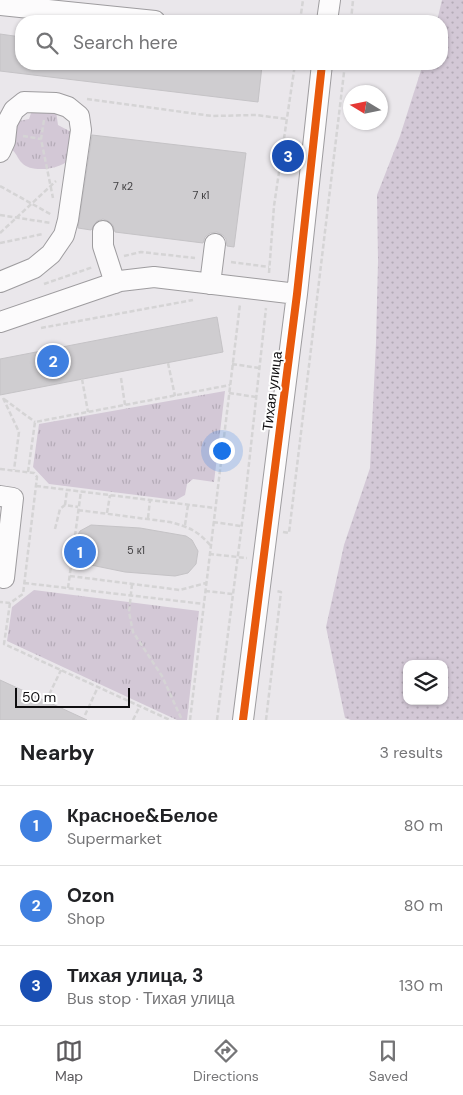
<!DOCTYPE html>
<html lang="en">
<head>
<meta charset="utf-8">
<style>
  body { margin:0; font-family:"DM Sans",sans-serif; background:#f6f6f6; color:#202124 }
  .controls { position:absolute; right:15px; bottom:15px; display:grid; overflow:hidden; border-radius:10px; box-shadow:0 1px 4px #0004 }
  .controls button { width:45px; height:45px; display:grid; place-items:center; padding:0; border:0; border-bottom:1px solid #e0e0e0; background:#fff; color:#202124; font:25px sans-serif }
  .compass { position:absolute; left:343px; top:85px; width:45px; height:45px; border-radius:50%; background:#fff; box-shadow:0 1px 4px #0004; rotate:280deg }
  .scale { position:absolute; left:15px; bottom:12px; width:115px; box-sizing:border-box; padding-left:5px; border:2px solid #0f0e10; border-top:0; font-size:14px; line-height:18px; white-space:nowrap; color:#0f0e10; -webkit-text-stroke:4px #fff; paint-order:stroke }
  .you { position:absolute; left:221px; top:450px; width:18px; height:18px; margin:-12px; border:4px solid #fff; border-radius:50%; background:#1a73e8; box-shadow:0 0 0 8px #1a73e833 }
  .badge { display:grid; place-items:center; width:32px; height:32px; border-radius:50%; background:#5c5a5d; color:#fff; font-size:16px; font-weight:700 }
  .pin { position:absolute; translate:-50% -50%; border:2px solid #fff; box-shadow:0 1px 5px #0006 }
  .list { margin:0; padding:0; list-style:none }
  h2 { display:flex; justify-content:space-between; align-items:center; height:65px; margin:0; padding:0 20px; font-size:21px }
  h2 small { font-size:16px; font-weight:400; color:#757577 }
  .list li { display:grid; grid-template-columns:32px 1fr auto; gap:15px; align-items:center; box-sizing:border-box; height:80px; padding:0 20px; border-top:1px solid #e0e0e0 }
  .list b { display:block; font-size:19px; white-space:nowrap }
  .list p { margin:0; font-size:16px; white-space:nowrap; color:#757577 }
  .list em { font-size:16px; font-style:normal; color:#757577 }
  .icon { flex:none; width:28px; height:28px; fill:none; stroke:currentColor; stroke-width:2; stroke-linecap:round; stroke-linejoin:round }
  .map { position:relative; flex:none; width:463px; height:720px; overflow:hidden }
  .search { position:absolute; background:#fff; box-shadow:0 1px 4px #0004; left:15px; right:15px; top:15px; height:55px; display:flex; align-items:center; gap:12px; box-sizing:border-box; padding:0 18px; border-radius:20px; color:#757577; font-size:19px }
  .sheet { height:305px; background:#fff }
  nav { display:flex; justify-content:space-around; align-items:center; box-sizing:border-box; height:70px; border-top:1px solid #e0e0e0; background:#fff; font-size:14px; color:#757577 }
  nav a { display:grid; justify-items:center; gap:2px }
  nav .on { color:#5c5a5d }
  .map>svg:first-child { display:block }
  .grass { fill:url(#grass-dots); fill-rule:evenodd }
  .park { fill:url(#park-tufts) }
  .building { fill:#cfcdd0; stroke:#c5c3c6 }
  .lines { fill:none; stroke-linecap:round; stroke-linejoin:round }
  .minor-casing { stroke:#9e9c9f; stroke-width:22 }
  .path { stroke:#d5d4d5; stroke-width:2.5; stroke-dasharray:5 2.5; stroke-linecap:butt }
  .minor { stroke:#fcfbfc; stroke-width:20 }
  .cycleway-casing { stroke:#fff; stroke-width:11 }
  .cycleway { stroke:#e8590c; stroke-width:8 }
  .labels { text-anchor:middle; stroke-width:4; stroke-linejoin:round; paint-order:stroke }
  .number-label { font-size:11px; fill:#403f41 }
  .street-label { font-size:14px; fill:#0f0e10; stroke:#fff }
</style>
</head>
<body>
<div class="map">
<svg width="463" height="720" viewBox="0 0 463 720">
  <defs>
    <pattern id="grass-dots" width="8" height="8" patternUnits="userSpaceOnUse" patternTransform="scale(1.25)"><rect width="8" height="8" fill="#d3c8d6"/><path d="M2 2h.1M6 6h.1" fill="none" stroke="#b4abb7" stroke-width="1.8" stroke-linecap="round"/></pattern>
    <pattern id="park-tufts" width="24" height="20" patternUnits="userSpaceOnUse" patternTransform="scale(1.25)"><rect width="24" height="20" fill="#d3c8d6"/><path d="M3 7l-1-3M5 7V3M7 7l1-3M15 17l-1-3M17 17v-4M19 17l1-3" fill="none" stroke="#b4abb7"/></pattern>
  </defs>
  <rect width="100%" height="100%" fill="#eae7eb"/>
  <path class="grass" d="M442,0H463V720H351L345,718L326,627L344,545L370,468L376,343L378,261L377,195L400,136L423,64H442V21H437ZM407,664H444V701H407Z"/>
  <path class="park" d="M33,107L56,111L58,125L75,134C74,140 75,151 72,157C64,169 32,174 22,163C17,158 17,153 10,148L14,122L29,119Z
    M225,391L214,482L193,479L187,484L185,495L176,500L49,484L33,467L39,424Z
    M34,590L199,611L187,720H177L7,641L12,607Z"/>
  <path class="building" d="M0,34L21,37V64H243L262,66L258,102L0,71Z
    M92,135L246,153L234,247L227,246L226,239L223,235L217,232L210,233L205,237L203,243L115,232L113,225L108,221L103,219L97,221L91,230L78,228Z
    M217,317L223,352L0,395V359Z
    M91,525L140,528L186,536L192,540L198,551L196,564L188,573L175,576L125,572L86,564L77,555L74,543L80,531Z
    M0,680L46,701L87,720H0Z"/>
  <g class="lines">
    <g class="minor-casing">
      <path id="minor" d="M0,5L155,21
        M327,21L330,0
        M0,152L5,141L7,123L14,110L24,102L56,103L68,107L79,116L81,130L68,220L64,235L51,254L34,268L0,282
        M103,231V246L115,283
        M210,284L215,244
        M0,322L120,281L154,277L297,294
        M0,496L13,498L4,578L0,577
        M243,720L297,294L322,64"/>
    </g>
    <path class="path" d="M300,21L303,0
      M351,21L353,0
      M87,99L212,116L256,115L287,119
      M44,120L41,139L53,198
      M23,136L41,139
      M0,186L52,215
      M0,215L51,223
      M0,233L56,181
      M0,243L43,234
      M124,256L141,252L195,258
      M231,262L269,267
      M269,273L274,206L295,64
      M44,284L93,267
      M41,328L193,300
      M168,363L175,396
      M232,364L259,368
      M121,378L125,405
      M82,379L88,412
      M229,393L256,397
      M3,398L19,432L14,470
      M4,399L35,422
      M0,469L34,473L37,477L23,594L10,603L0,602
      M28,472L35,422L230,385
      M36,486L215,508
      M65,505L67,490
      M78,510L170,522C189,527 198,531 211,546
      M107,513L110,495
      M148,518L150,500
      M213,522L241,526
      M185,525L188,505
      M55,529L60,509L65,505L78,507
      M283,532L289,533L345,64
      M209,554L247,558
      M70,576L180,590L206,583
      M24,583L204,604
      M132,584L129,612L133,632L162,676L182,720
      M68,588L81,491
      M205,591L233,594
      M10,603L4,644L170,720
      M46,701L61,670
      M85,715L98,687
      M133,720L140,706
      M190,720L240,304
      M217,720L245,500L266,308
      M266,720L281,592L276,591"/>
    <use href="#minor" class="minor"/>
    <g class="cycleway-casing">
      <path id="cycleway" d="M243,720L297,294L322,64"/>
    </g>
    <use href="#cycleway" class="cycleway"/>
  </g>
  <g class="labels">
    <g class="number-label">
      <text x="123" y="190">7 к2</text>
      <text x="201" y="199">7 к1</text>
      <text x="136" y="554">5 к1</text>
    </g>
    <g class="street-label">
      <text transform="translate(272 391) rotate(-83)" y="5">Тихая улица</text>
    </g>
  </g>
</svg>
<div class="controls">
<button><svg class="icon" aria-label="layers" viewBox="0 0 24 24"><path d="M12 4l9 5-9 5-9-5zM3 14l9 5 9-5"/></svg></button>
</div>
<svg class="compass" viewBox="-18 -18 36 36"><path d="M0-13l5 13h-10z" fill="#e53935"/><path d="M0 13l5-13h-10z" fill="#757577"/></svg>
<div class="scale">50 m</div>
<div class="you"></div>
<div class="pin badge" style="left:80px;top:552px;background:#3f7fe0">1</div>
<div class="pin badge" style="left:53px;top:361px;background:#3f7fe0">2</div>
<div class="pin badge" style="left:288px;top:156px;background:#1a4fb4">3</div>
<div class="search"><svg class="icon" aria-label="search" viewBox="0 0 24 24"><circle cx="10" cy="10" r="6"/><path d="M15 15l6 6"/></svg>Search here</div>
</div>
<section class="sheet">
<h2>Nearby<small>3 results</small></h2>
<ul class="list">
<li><span class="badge" style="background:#3f7fe0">1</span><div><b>Красное&amp;Белое</b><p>Supermarket</p></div><em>80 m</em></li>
<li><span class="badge" style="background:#3f7fe0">2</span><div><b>Ozon</b><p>Shop</p></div><em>80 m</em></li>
<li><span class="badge" style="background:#1a4fb4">3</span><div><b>Тихая улица, 3</b><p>Bus stop · Тихая улица</p></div><em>130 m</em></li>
</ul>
</section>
<nav>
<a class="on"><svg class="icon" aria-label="map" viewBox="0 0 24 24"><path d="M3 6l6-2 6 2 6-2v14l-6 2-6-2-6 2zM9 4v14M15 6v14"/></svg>Map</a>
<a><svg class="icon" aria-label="directions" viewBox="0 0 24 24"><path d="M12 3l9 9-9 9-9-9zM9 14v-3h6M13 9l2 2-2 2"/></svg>Directions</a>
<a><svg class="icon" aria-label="saved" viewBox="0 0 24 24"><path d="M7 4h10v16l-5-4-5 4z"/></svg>Saved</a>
</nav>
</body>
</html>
